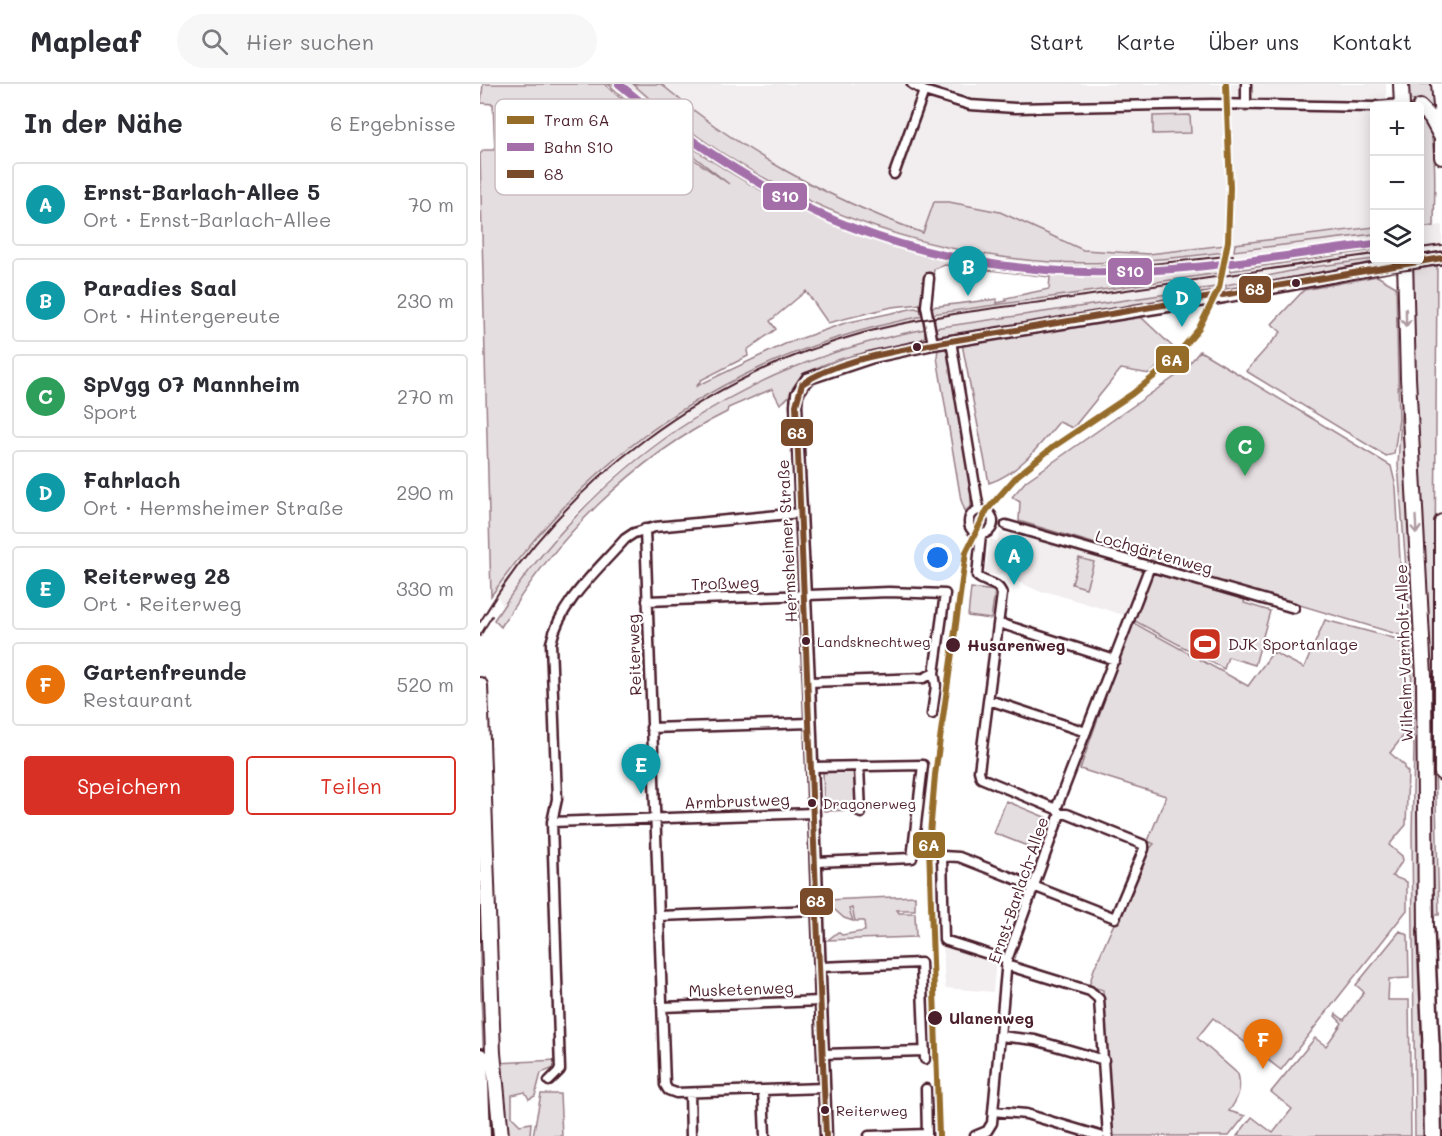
<!DOCTYPE html>
<html lang="de">
<head>
<meta charset="utf-8">
<style>
  body { margin:0; font-family:Mali,sans-serif; background:#f7f7f7; color:#2b2b33 }
  .controls { position:absolute; right:18px; top:18px; display:grid; overflow:hidden; border-radius:6px; box-shadow:0 3px 15px #0003 }
  .controls button { width:54px; height:54px; display:grid; place-items:center; padding:0; border:0; border-bottom:2px solid #e1e1e2; background:#fff; color:#2b2b33; font:30px sans-serif }
  .you { position:absolute; left:458px; top:474px; width:21px; height:21px; margin:-15px; border:4px solid #fff; border-radius:50%; background:#1a73e8; box-shadow:0 0 0 9px #1a73e833 }
  .badge { display:grid; place-items:center; width:39px; height:39px; border-radius:50%; background:#d93025; color:#fff; font-size:20px; font-weight:700 }
  .pin { position:absolute; translate:-50% -50px; filter:drop-shadow(0 2px 3px #0008) }
  .pin::after { content:''; position:absolute; top:32px; width:21px; height:18px; background:inherit; clip-path:polygon(0 0,100% 0,50% 100%) }
  .list { margin:0; padding:0; list-style:none }
  h2 { display:flex; justify-content:space-between; align-items:center; height:78px; margin:0; padding:0 24px; font-size:26px }
  h2 small { font-size:20px; font-weight:400; color:#7c7c81 }
  .list li { display:grid; grid-template-columns:39px 1fr auto; gap:18px; align-items:center; box-sizing:border-box; height:84px; margin:0 12px 12px; padding:0 12px; border:2px solid #e1e1e2; border-radius:6px }
  .list b { display:block; font-size:22px; white-space:nowrap }
  .list p { margin:0; font-size:20px; white-space:nowrap; color:#7c7c81 }
  .list em { font-size:20px; font-style:normal; color:#7c7c81 }
  .actions { display:flex; gap:12px; padding:18px 24px }
  .actions a { flex:1; padding:14px 0; border:2px solid #d93025; border-radius:6px; text-align:center; font-size:21px; color:#d93025 }
  .actions .main { background:#d93025; color:#fff }
  .icon { flex:none; width:33px; height:33px; fill:none; stroke:currentColor; stroke-width:2; stroke-linecap:round; stroke-linejoin:round }
  .map { position:relative; flex:none; width:962px; height:1052px; overflow:hidden }
  header { display:flex; align-items:center; gap:36px; box-sizing:border-box; height:84px; padding:0 30px; background:#fff; border-bottom:2px solid #e1e1e2 }
  header strong { font-size:28px }
  nav { display:flex; gap:33px; margin-inline-start:auto; font-size:21px }
  .search { width:420px; height:54px; background:#f7f7f7; display:flex; align-items:center; gap:15px; box-sizing:border-box; padding:0 21px; border-radius:33px; color:#7c7c81; font-size:22px }
  main { display:flex }
  aside { flex:1; background:#fff }
  .map>svg:first-child { display:block }
  .built { fill:#f2eeef }
  .green { fill:#e5dee0; stroke:#987e86; stroke-width:1.5 }
  .lines { fill:none; stroke-linecap:round; stroke-linejoin:round }
  .minor-casing { stroke:#4a1f2b; stroke-width:13 }
  .tertiary-casing { stroke:#4a1f2b; stroke-width:15 }
  .primary-casing { stroke:#4a1f2b; stroke-width:18 }
  .trunk-casing { stroke:#4a1f2b; stroke-width:20 }
  .motorway-casing { stroke:#4a1f2b; stroke-width:21 }
  .minor { stroke:#fff; stroke-width:8 }
  .tertiary { stroke:#fff; stroke-width:10 }
  .primary { stroke:#fff; stroke-width:14 }
  .trunk { stroke:#fff; stroke-width:15 }
  .motorway { stroke:#fff; stroke-width:16 }
  .rail { stroke:#4a1f2b; stroke-width:2 }
  .tertiary-bridge-casing { stroke:#4a1f2b; stroke-width:15; stroke-linecap:butt }
  .tertiary-bridge { stroke:#fff; stroke-width:10 }
  .bus-1-casing { stroke:#fff; stroke-width:10 }
  .bus-1 { stroke:#7a4b2a; stroke-width:6 }
  .rail-1-casing { stroke:#fff; stroke-width:12 }
  .rail-1 { stroke:#a46fa9; stroke-width:8 }
  .tram-1-casing { stroke:#fff; stroke-width:10 }
  .tram-1 { stroke:#966c29; stroke-width:6 }
  .oneway { stroke:#ae9aa0 }
  .bus-dot { fill:#4a1f2b; stroke:#fff; stroke-width:2 }
  .labels { text-anchor:middle; stroke-width:4.5; stroke-linejoin:round; paint-order:stroke }
  .bus-label { font-size:14px; fill:#4a1f2b; stroke:#fff; text-anchor:start }
  .street-label { font-size:16px; fill:#4a1f2b; stroke:#fff }
  .poi-label { font-size:16px; fill:#4a1f2b; stroke:#fff; text-anchor:start }
  .stop-label { font-size:16px; font-weight:bold; fill:#4a1f2b; stroke:#fff; text-anchor:start }
  .key { fill:#fff; stroke:#c9bcbf; stroke-width:1.5 }
  .key-label { font-size:16px; fill:#4a1f2b }
  .line-badge { stroke:#fff; stroke-width:2 }
  .badge-label { font-size:16px; text-anchor:middle; font-weight:bold; fill:#fff }
</style>
</head>
<body>
<header>
<strong>Mapleaf</strong>
<div class="search"><svg class="icon" aria-label="search" viewBox="0 0 24 24"><circle cx="10" cy="10" r="6"/><path d="M15 15l6 6"/></svg>Hier suchen</div>
<nav><a>Start</a><a>Karte</a><a>Über uns</a><a>Kontakt</a></nav>
</header>
<main>
<aside>
<h2>In der Nähe<small>6 Ergebnisse</small></h2>
<ul class="list">
<li><span class="badge" style="background:#0f9aa8">A</span><div><b>Ernst-Barlach-Allee 5</b><p>Ort · Ernst-Barlach-Allee</p></div><em>70 m</em></li>
<li><span class="badge" style="background:#0f9aa8">B</span><div><b>Paradies Saal</b><p>Ort · Hintergereute</p></div><em>230 m</em></li>
<li><span class="badge" style="background:#2e9e5b">C</span><div><b>SpVgg 07 Mannheim</b><p>Sport</p></div><em>270 m</em></li>
<li><span class="badge" style="background:#0f9aa8">D</span><div><b>Fahrlach</b><p>Ort · Hermsheimer Straße</p></div><em>290 m</em></li>
<li><span class="badge" style="background:#0f9aa8">E</span><div><b>Reiterweg 28</b><p>Ort · Reiterweg</p></div><em>330 m</em></li>
<li><span class="badge" style="background:#e8710a">F</span><div><b>Gartenfreunde</b><p>Restaurant</p></div><em>520 m</em></li>
</ul>
<div class="actions"><a class="main">Speichern</a><a>Teilen</a></div>
</aside>
<div class="map">
<svg width="962" height="1052" viewBox="0 0 962 1052">
  <rect width="100%" height="100%" fill="#fff"/>
  <filter id="ink" filterUnits="userSpaceOnUse"><feTurbulence type="fractalNoise" baseFrequency=".0167" numOctaves="2"/><feDisplacementMap in="SourceGraphic" scale="12" xChannelSelector="R" yChannelSelector="G"/><feConvolveMatrix kernelMatrix="1 2 1 2 8 2 1 2 1" color-interpolation-filters="sRGB"/></filter>
  <g filter="url(#ink)">
    <path class="built" d="M133,0H153L218,53L271,87L327,117L386,140L478,166L541,175L634,178L718,172L894,150V164L720,186L634,192L572,191L475,179L381,153L293,114L211,65Z
      M181,0H906V22H894V143L669,170H636L603,166L576,152L454,118L444,149L379,125L275,72L223,37Z
      M962,141V165L940,168V144Z
      M894,166V175L825,184L746,201L417,250L359,266L311,283L238,319L176,359L136,391L97,428L52,481L23,522L15,508L72,434L139,370L215,316L297,274L355,253L443,232Z
      M532,447L661,485L647,532L568,508L563,509L537,497L531,498L529,492L521,489L519,492L505,489L510,455L517,457L520,448L531,451Z
      M463,859L516,875L513,908L465,904Z"/>
    <path class="green" d="M3,0H124L199,65L249,100L170,38L128,0H133C255,111 408,183 574,191C630,194 686,189 742,183L740,189L452,230L451,223L517,215V219L526,217V214L569,205L570,193L465,181L454,185L453,193H444L441,220L412,223L348,239L326,207L290,237L296,245L267,266L268,272L221,296L217,302L305,260L365,239L435,224L441,226L443,232C260,268 118,359 11,512L0,70L4,66H15L13,20L1,19Z
      M153,0H181C262,69 344,112 443,149L454,118H469L520,128L603,166L669,170L745,161V168C687,175 630,181 572,178C416,168 268,105 153,0Z
      M927,0H953L957,31L943,19L928,15Z
      M940,28C960,45 954,115 954,142L940,144Z
      M710,31L711,49L673,50V32Z
      M894,143V150L754,167L755,160Z
      M894,164V166L750,187L752,182Z
      M894,175L913,177L746,205V201L825,184Z
      M957,180L954,642L959,831H955L931,184Z
      M897,192L916,203L919,335L914,370L906,372L766,287L801,248L792,240L824,206Z
      M736,203L735,207L649,221L641,225L462,254L456,252L454,244Z
      M655,232L662,234L695,265L670,290L641,285L593,344L579,338C560,361 538,390 509,399L482,260Z
      M445,245V252L440,257C409,264 354,272 327,289C313,298 315,311 300,320L292,305L248,324L247,328C153,374 73,457 21,543L14,536C118,378 259,281 445,245Z
      M464,264L470,270L494,411L491,412V422L485,427L481,416L457,273L458,265Z
      M720,267L911,382L916,403L924,549L920,551L539,437L540,418L532,413L546,397L703,287Z
      M922,315L936,589L945,1052H935L932,749L934,665L929,523L918,381Z
      M599,474L614,478L606,504L592,500Z
      M677,487L765,513L764,519L790,527L775,581L748,573L744,585L653,536L670,491Z
      M491,504L515,507L511,535L488,532Z
      M845,536L917,555L924,562L926,598L928,599L929,654L924,651L910,669L925,682L924,684L928,688L926,741L909,761L922,772L923,776L912,792L927,798V826L801,986L733,934L717,954L758,990C762,1005 758,1015 749,1027L765,1032L749,1052H630L623,906L609,902L614,885L665,769L674,760L668,757L686,712L600,685L652,538L768,602L793,568L824,584Z
      M375,684L376,726L344,727L343,685Z
      M526,717L567,734L555,765L514,749Z
      M0,742L16,1052H7L0,889Z
      M435,812V826H417L419,829H435L436,853L348,856L358,848L362,851L385,847L384,837H375L372,824L369,825L373,837L364,834L347,819V816Z
      M920,847L928,851L929,894L909,895L908,916H929L931,1052H757L772,1033L793,1049L812,1025L791,1008L835,954L846,962L862,939L855,932L856,930L864,936L884,908L876,901Z
      M77,976L74,984L61,989L55,1012L49,1015L45,1008L32,1011V1033L40,1041L51,1039L50,1051L25,1052L17,979Z
      M61,1010H80L82,1052H53Z"/>
    <g class="lines">
      <g class="minor-casing">
        <path id="minor" d="M432,0L444,7L490,21L535,24L732,20L894,23
          M766,0V22
          M897,22L922,20
          M414,90L444,7
          M449,194L446,222L453,260
          M471,257L499,426
          M489 438a12 12 0 1 1 24 0a12 12 0 1 1-24 0Z
          M526,441L814,524
          M165,445L185,1001L188,1006L196,1009L344,1004
          M167,517L409,508L465,510L454,589L456,602L452,630
          M519,539L635,576
          M329,598L444,594L454,589
          M509,616L606,648
          M171,644L331,639
          M379,682L381,729
          M332,683L443,681L432,774
          M576,725L670,482
          M72,738L334,729
          M336,778L432,774
          M179,832L337,826
          M527,876L464,856L462,772L479,773L635,834L664,765V761L587,730H580
          M526,881L610,907L619,915L628,1052
          M340,883L441,879L445,975
          M182,923L341,917
          M520,952L555,956L624,976
          M343,970L444,967
          M69,997L80,986L72,738L77,715L71,559C80,518 118,486 145,455L154,449L175,443L320,429
          M446,1005L447,1052
          M283,1006L285,1052
          M210,1009L211,1052
          M513,1027L546,1030L620,1052
          M389,1052L447,1050
          M495,1052L507,1047L512,1039L527,876L580,730L576,725L501,694L499,687L522,510C518,497 505,500 497,492L501,450"/>
      </g>
      <g class="tertiary-casing">
        <path id="tertiary" d="M931,179L962,174
          M346,1052L329,598L316,321L317,310L327,295L393,273L453,260L744,213L914,181"/>
      </g>
      <g class="primary-casing">
        <path id="primary" d="M921,0L922,22
          M959,0L962,34
          M940,23L951,34L962,54
          M962,48V73
          M925,176L928,294L944,592L946,846
          M962,438V689
          M0,601L13,969L21,1052
          M0,972L3,1052"/>
      </g>
      <g class="trunk-casing">
        <path id="trunk" d="M946,846L951,961"/>
      </g>
      <g class="motorway-casing">
        <path id="motorway" d="M951,961L953,1052"/>
      </g>
      <use href="#minor" class="minor"/>
      <use href="#tertiary" class="tertiary"/>
      <use href="#primary" class="primary"/>
      <use href="#trunk" class="trunk"/>
      <use href="#motorway" class="motorway"/>
      <path class="rail" d="M147,0C272,114 434,181 604,183C654,183 704,177 753,171
        M940,164L962,161
        M0,538C85,396 223,293 383,249C453,230 527,223 598,213C697,199 796,185 894,170
        M0,552L12,532"/>
      <g class="tertiary-bridge-casing">
        <path id="tertiary-bridge" d="M914,181L931,179"/>
      </g>
      <use href="#tertiary-bridge" class="tertiary-bridge"/>
      <g class="bus-1-casing">
        <path id="bus-1" d="M346,1052L316,321L322,300C359,275 410,269 453,260L962,174"/>
      </g>
      <use href="#bus-1" class="bus-1"/>
      <g class="rail-1-casing">
        <path id="rail-1" d="M139,0C281,118 417,183 605,188C701,190 799,172 894,160"/>
      </g>
      <use href="#rail-1" class="rail-1"/>
      <g class="tram-1-casing">
        <path id="tram-1" d="M459,1052L449,762L455,691L486,468L507,426L537,392L573,363L652,310L688,281L718,246L739,204L748,157L750,104L746,0"/>
      </g>
      <use href="#tram-1" class="tram-1"/>
    </g>
    <defs><path id="oneway-shaft" d="M-6 0H5M1.5-3L5.5 0L1.5 3" fill="none" stroke-width="1.6" stroke-linecap="round" stroke-linejoin="round" transform="scale(1.5)"/></defs>
    <g class="oneway">
      <use href="#oneway-shaft" transform="translate(926 234) rotate(89)"/>
      <use href="#oneway-shaft" transform="translate(936 441) rotate(87)"/>
    </g>
  </g>
  <defs>
    <g id="stadium-square" transform="scale(1.725)"><rect x="-9" y="-9" width="18" height="18" rx="4" fill="#c8321e" stroke="#fff"/><path d="M0-5a6.5 5 0 1 0 0 10a6.5 5 0 1 0 0-10ZM-3.5-1.8h7v3.6h-7Z" fill="#fff"/></g>
  </defs>
  <g fill-rule="evenodd">
    <use href="#stadium-square" x="725" y="560"/>
  </g>
  <g class="bus-dot">
    <circle cx="816" cy="199" r="5"/>
    <circle cx="437" cy="263" r="5"/>
    <circle cx="326" cy="557" r="5"/>
    <circle cx="473" cy="561" r="8"/>
    <circle cx="332" cy="719" r="5"/>
    <circle cx="455" cy="934" r="8"/>
    <circle cx="345" cy="1026" r="5"/>
  </g>
  <g class="labels">
    <g class="bus-label">
      <text x="337" y="563">Landsknechtweg</text>
      <text x="343" y="725">Dragonerweg</text>
      <text x="356" y="1032">Reiterweg</text>
    </g>
    <g class="street-label">
      <text transform="translate(307 457) rotate(-93)" y="6">Hermsheimer Straße</text>
      <text transform="translate(674 468) rotate(16)" y="6">Lochgärtenweg</text>
      <text transform="translate(245 499) rotate(-2)" y="6">Troßweg</text>
      <text transform="translate(924 569) rotate(-92)" y="6">Wilhelm-Varnholt-Allee</text>
      <text transform="translate(154 571) rotate(-92)" y="6">Reiterweg</text>
      <text transform="translate(257 717) rotate(-2)" y="6">Armbrustweg</text>
      <text transform="translate(538 806) rotate(-71)" y="6">Ernst-Barlach-Allee</text>
      <text transform="translate(261 905) rotate(-2)" y="6">Musketenweg</text>
    </g>
    <g class="poi-label">
      <text x="748" y="566">DJK Sportanlage</text>
    </g>
    <g class="stop-label">
      <text x="487" y="567">Husarenweg</text>
      <text x="469" y="940">Ulanenweg</text>
    </g>
  </g>
  <rect x="15" y="15" width="198" height="96" rx="9" class="key"/>
  <rect x="27" y="32" width="27" height="8" fill="#966c29"/>
  <rect x="27" y="59" width="27" height="8" fill="#a46fa9"/>
  <rect x="27" y="86" width="27" height="8" fill="#7a4b2a"/>
  <g class="key-label">
    <text x="64" y="42">Tram 6A</text>
    <text x="64" y="69">Bahn S10</text>
    <text x="64" y="96">68</text>
  </g>
  <g class="line-badge">
    <rect x="282" y="98" width="46" height="29" rx="6" fill="#a46fa9"/>
    <rect x="627" y="173" width="46" height="29" rx="6" fill="#a46fa9"/>
    <rect x="758" y="191" width="34" height="29" rx="6" fill="#7a4b2a"/>
    <rect x="675" y="261" width="35" height="29" rx="6" fill="#966c29"/>
    <rect x="300" y="334" width="34" height="29" rx="6" fill="#7a4b2a"/>
    <rect x="432" y="747" width="34" height="28" rx="6" fill="#966c29"/>
    <rect x="319" y="803" width="35" height="29" rx="6" fill="#7a4b2a"/>
  </g>
  <g class="badge-label">
    <text x="305" y="118">S10</text>
    <text x="650" y="193">S10</text>
    <text x="775" y="211">68</text>
    <text x="692" y="282">6A</text>
    <text x="317" y="355">68</text>
    <text x="449" y="767">6A</text>
    <text x="336" y="823">68</text>
  </g>
</svg>
<div class="controls">
<button>+</button>
<button>−</button>
<button><svg class="icon" aria-label="layers" viewBox="0 0 24 24"><path d="M12 4l9 5-9 5-9-5zM3 14l9 5 9-5"/></svg></button>
</div>
<div class="you"></div>
<div class="pin badge" style="left:534px;top:501px;background:#0f9aa8">A</div>
<div class="pin badge" style="left:488px;top:212px;background:#0f9aa8">B</div>
<div class="pin badge" style="left:765px;top:392px;background:#2e9e5b">C</div>
<div class="pin badge" style="left:702px;top:243px;background:#0f9aa8">D</div>
<div class="pin badge" style="left:161px;top:710px;background:#0f9aa8">E</div>
<div class="pin badge" style="left:783px;top:985px;background:#e8710a">F</div>
</div>
</main>
</body>
</html>
